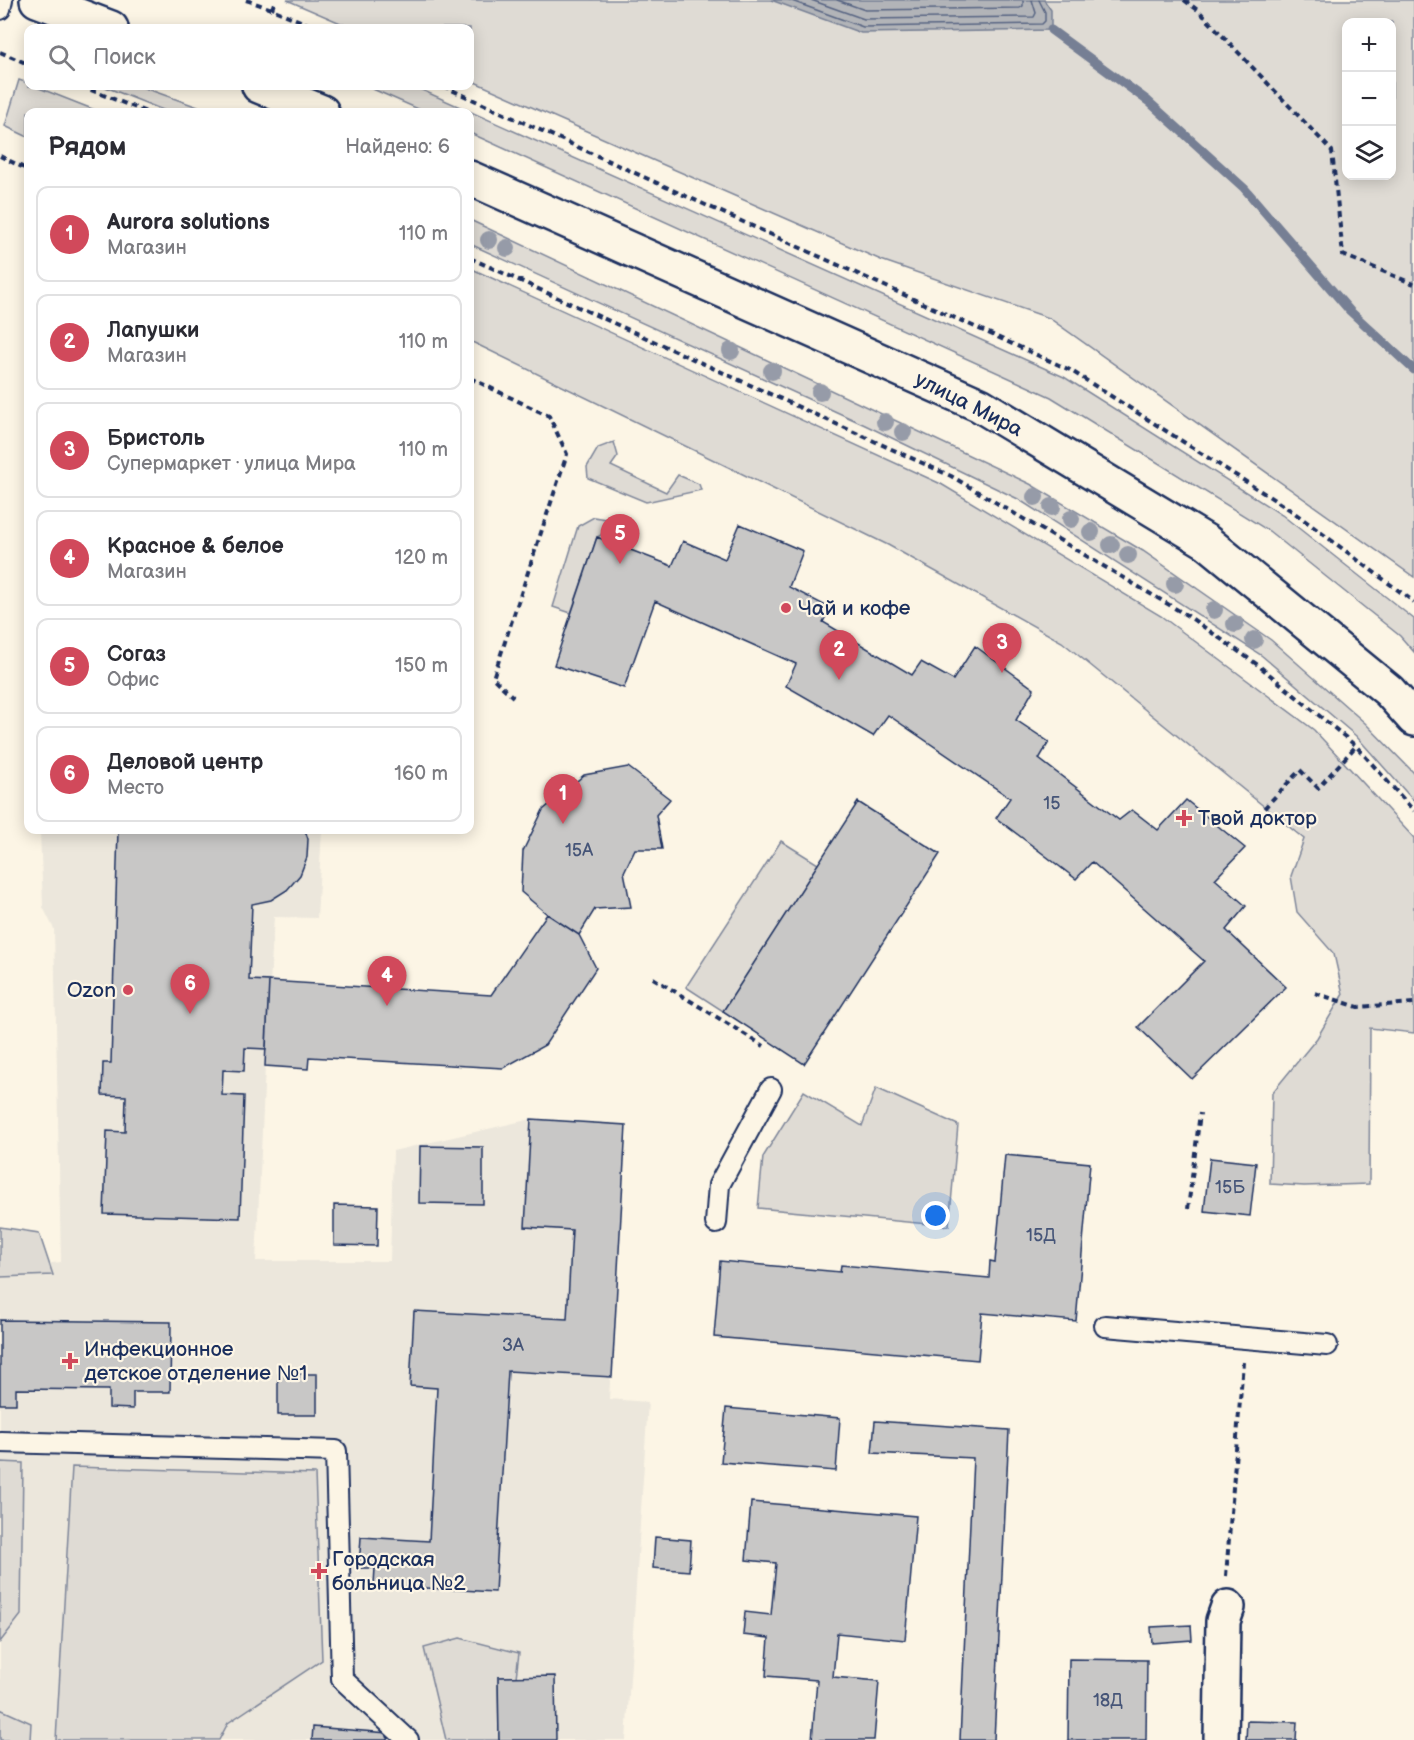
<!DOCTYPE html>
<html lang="ru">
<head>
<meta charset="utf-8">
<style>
  body { margin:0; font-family:"Balsamiq Sans",sans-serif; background:#f7f7f7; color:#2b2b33 }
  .controls { position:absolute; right:18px; top:18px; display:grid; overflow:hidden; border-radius:12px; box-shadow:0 3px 15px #0003 }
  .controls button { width:54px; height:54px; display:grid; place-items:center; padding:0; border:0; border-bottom:2px solid #e1e1e2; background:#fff; color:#2b2b33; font:30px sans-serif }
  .you { position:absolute; left:936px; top:1216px; width:21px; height:21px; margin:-15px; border:4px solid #fff; border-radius:50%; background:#1a73e8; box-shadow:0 0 0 9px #1a73e833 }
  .badge { display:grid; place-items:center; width:39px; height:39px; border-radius:50%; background:#d1495b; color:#fff; font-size:20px; font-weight:700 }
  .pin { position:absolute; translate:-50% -50px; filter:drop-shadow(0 2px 3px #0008) }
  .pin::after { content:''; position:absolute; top:32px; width:21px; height:18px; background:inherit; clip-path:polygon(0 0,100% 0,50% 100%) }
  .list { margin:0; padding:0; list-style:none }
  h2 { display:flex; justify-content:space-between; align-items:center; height:78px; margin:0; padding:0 24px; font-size:26px }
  h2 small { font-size:20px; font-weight:400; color:#7c7c81 }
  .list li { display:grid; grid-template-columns:39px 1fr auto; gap:18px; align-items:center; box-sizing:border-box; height:96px; margin:0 12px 12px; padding:0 12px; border:2px solid #e1e1e2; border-radius:12px }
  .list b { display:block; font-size:22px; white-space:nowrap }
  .list p { margin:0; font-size:20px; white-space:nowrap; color:#7c7c81 }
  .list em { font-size:20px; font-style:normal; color:#7c7c81 }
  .icon { flex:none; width:33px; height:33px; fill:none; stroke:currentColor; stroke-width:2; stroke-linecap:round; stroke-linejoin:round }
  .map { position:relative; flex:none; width:1414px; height:1740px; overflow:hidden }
  .search { position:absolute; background:#fff; box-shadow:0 3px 15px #0003; left:24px; top:24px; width:450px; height:66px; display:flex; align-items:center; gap:15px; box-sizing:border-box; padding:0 21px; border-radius:12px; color:#7c7c81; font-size:22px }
  .panel { position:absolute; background:#fff; box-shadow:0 3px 15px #0003; left:24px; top:108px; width:450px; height:726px; border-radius:12px }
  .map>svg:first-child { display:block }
  .built { fill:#ece7dc }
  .green { fill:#dfdbd4; stroke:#7d8599; stroke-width:1.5; fill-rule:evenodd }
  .water { fill:#b2b4b8; stroke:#767f94; stroke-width:1.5 }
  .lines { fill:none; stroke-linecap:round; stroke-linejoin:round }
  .shore { stroke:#576482; stroke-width:1.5 }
  .stream { stroke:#767f94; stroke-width:9 }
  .building { fill:#c8c7c6; stroke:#1b2f5e; stroke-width:1.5 }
  .service-casing { stroke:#1b2f5e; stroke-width:24 }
  .minor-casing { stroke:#1b2f5e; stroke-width:38 }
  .secondary-casing { stroke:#1b2f5e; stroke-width:38 }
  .path { stroke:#1b2f5e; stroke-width:4; stroke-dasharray:6 4.5; stroke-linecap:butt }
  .service { stroke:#fcf5e5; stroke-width:20 }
  .minor { stroke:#fcf5e5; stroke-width:33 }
  .secondary { stroke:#fcf5e5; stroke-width:33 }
  .tree { fill:#969ba8 }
  .poi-dot { fill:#d1495b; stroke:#fcf5e5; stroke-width:2 }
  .labels { text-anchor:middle; stroke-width:4.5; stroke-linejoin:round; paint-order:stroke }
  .number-label { font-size:18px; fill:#465578 }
  .street-label { font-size:21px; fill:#1b2f5e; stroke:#fcf5e5 }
  .poi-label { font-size:21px; fill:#1b2f5e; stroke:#fcf5e5; text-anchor:start }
</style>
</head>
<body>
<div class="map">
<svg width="1414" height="1740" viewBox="0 0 1414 1740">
  <rect width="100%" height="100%" fill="#fcf5e5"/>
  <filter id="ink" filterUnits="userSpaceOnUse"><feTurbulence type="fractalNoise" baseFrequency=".0167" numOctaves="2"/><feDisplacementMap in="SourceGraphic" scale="12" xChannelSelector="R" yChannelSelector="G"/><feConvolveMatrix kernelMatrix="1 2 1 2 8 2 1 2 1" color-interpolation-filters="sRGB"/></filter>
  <g filter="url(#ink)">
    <path class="built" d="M40,830H322L317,918L274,917L265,1066L256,1261H390L393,1151L531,1119L626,1125L609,1399L648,1402L626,1740H0V1269L61,1262L54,929L43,907Z"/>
    <path class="green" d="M287,0H1414V577L1049,318L881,260L470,80V28H352ZM1346,22H1392V176H1346Z
      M19,80L28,83V86H34L100,112H28V137L5,126Z
      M103,86H139L212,112H168Z
      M366,86H413L1064,377L1282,515L1414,619V652L1400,636L1269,531L1051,397L470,133V112H425Z
      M470,220L1030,484L1143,551L1271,640L1365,723L1414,773V801L1356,736L1261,655L1018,499L865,425L470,244Z
      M470,268L941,484L1161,616L1314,730L1414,838V1033L1370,1028L1369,1184L1304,1186L1270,1184L1272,1093L1317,1038L1343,994L1334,954L1297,912L1291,876L1304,839L1062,642L888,545L470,341Z
      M614,442L618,456L611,466L666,492L678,475L699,484L701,490L646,502L588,478L587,467L598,448Z
      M594,517L612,520L607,532L597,537L571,613L553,607L578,526Z
      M781,841L818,864L723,1011L686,987Z
      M876,1088L958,1125L949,1226L758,1208L763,1157L804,1091L862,1126Z
      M0,1227L39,1233L53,1275L0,1277Z
      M0,1462L23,1463L21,1615L0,1642Z
      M72,1467L315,1474L322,1660L228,1723L219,1740H56Z
      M460,1638L519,1653L516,1677H498L499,1740H446L424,1648Z
      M0,1709L31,1723L30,1740H0Z"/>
    <path class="water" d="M771,0H1044L1051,10V30L861,33Z"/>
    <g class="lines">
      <path class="shore" d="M789,0L863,27L1042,24L1045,21V12L1039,0
        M811,0L864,19L1034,17L1036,13L1032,0
        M837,0L865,10L1020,8L1023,6V0"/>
      <path class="stream" d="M1051,30L1148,101L1244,188L1350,311L1414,370"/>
    </g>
    <path class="building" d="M740,524L803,551L789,587L830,608L823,622L912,675L921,662L953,680L975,646L1034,689L1016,720L1049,742L1039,759L1119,820L1132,810L1158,830L1186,800L1245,848L1215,879L1246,906L1226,930L1286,987L1192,1079L1138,1027L1204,961L1092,862L1076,879L996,818L1010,798L888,715L873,736L786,686L796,664L655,601L624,688L554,665L597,537L672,566L683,541L725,559Z
      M628,767L670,799L656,815L662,849H635L624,872L631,907L595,909L579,935L547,914L521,892L523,851L543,810L584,775Z
      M858,802L940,854L804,1064L723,1011Z
      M118,830H305L308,839L307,857L300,875L287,890L271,900L252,904L249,980L269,981L266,1049L245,1048L244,1071L223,1070L222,1095L244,1096L240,1218L104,1214L107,1131L125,1132L126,1096L102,1095L103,1063H111Z
      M547,914L579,935L596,968L545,1045L503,1068L309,1057L308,1069L265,1066L269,981L491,995Z
      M531,1119L626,1125L612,1377L508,1371L495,1592L374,1585L375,1568H359L361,1537L429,1541L437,1388L410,1386L414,1311L567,1319L572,1230L525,1227Z
      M420,1146L483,1147V1204L419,1203Z
      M1005,1155L1090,1163L1076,1321L982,1313L978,1360L714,1337L720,1261L840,1272L841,1265L989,1278L990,1261L995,1262Z
      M1210,1158L1256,1163L1250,1216L1204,1211Z
      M334,1205L378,1206L377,1246L334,1245Z
      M0,1320L171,1322L170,1392H133V1409L109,1408V1390L16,1389V1404H0Z
      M278,1374H317V1415H278Z
      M726,1408L840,1418L836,1471L721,1462Z
      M875,1421L1009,1430L994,1740H960L973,1458L872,1453Z
      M751,1502L916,1516L905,1640L837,1633L833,1677L879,1681L874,1740H812L817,1680L766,1676L769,1638L743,1635L745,1612L771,1615L776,1563L746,1560Z
      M655,1537L691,1540L689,1571L653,1568Z
      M1191,1625L1192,1640L1152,1643L1151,1627Z
      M1069,1659L1147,1660L1146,1740H1068Z
      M555,1676L556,1740H499L498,1677Z
      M1247,1721L1297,1722L1296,1740H1246Z
      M313,1727L388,1733L387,1740H312Z"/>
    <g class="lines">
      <g class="service-casing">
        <path id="service" d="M0,9L2,0
          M716,1223L719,1185L771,1089
          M1105,1326L1327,1345
          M0,1442L336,1451L342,1679L408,1740"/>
      </g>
      <g class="minor-casing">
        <path id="minor" d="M1221,1740L1223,1621L1228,1607"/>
      </g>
      <g class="secondary-casing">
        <path id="secondary" d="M37,0L111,28
          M259,86L322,112
          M470,178L980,405L1207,542L1389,691L1414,719"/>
      </g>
      <path class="path" d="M246,0L272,9L317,28
        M1184,0L1199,11L1332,151L1343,255L1414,284
        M272,9L275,0
        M0,52L28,64
        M81,86L146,112
        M443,86L1070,370L1292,511L1414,602
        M0,156L28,170
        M470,258L951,476L1188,616L1258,665L1356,746L1414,811
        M470,378L549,416L567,454L493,678L513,697
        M1257,816L1300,770L1318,788L1356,746
        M653,978L764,1046
        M1315,993L1358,1007L1414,1003
        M1188,1209L1200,1113
        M1226,1576L1243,1362"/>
      <use href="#service" class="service"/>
      <use href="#minor" class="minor"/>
      <use href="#secondary" class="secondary"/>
    </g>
    <g class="tree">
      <circle cx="489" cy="240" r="9"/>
      <circle cx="507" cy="248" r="9"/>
      <circle cx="731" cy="351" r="9"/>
      <circle cx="772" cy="371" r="9"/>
      <circle cx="820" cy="392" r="9"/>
      <circle cx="885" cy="422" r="9"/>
      <circle cx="903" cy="432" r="9"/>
      <circle cx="1035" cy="497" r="9"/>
      <circle cx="1052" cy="507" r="9"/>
      <circle cx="1071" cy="519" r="9"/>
      <circle cx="1091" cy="532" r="9"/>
      <circle cx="1111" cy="545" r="9"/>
      <circle cx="1128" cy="555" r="9"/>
      <circle cx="1175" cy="584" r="9"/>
      <circle cx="1214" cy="610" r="9"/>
      <circle cx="1235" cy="624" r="9"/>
      <circle cx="1254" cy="640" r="9"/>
    </g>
  </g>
  <g class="poi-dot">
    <circle cx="786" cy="608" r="6"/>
    <path d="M1181 809h6v6h6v6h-6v6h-6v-6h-6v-6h6z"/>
    <circle cx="128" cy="990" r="6"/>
    <path d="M67 1352h6v6h6v6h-6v6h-6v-6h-6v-6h6z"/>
    <path d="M316 1562h6v6h6v6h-6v6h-6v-6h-6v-6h6z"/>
  </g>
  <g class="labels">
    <g class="number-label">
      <text x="1052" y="809">15</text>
      <text x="579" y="856">15А</text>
      <text x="1230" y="1193">15Б</text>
      <text x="1041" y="1241">15Д</text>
      <text x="513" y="1351">3А</text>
      <text x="1108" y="1706">18Д</text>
    </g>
    <g class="street-label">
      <text transform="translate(969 404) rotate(27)" y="7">улица Мира</text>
    </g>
    <g class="poi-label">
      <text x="798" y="615">Чай и кофе</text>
      <text x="1198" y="825">Твой доктор</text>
      <text x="116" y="997" text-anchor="end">Ozon</text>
      <text x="84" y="1356">Инфекционное<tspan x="84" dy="24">детское отделение №1</tspan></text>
      <text x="332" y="1566">Городская<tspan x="332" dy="24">больница №2</tspan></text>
    </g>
  </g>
</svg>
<div class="controls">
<button>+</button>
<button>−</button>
<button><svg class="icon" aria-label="layers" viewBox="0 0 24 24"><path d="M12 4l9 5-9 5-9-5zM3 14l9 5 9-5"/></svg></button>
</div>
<div class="you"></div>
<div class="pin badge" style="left:563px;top:824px">1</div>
<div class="pin badge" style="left:839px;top:680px">2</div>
<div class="pin badge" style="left:1002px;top:673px">3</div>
<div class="pin badge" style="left:387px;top:1006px">4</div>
<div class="pin badge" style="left:620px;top:564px">5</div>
<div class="pin badge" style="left:190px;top:1014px">6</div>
<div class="search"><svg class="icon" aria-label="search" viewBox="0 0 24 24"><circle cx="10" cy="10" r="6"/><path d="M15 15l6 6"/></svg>Поиск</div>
<section class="panel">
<h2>Рядом<small>Найдено: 6</small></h2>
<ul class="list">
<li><span class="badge">1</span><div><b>Aurora solutions</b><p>Магазин</p></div><em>110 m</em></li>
<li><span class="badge">2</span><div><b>Лапушки</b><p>Магазин</p></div><em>110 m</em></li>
<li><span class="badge">3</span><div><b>Бристоль</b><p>Супермаркет · улица Мира</p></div><em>110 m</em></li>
<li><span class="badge">4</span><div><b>Красное &amp; белое</b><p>Магазин</p></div><em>120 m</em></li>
<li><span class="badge">5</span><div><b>Согаз</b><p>Офис</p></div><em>150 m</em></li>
<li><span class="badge">6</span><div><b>Деловой центр</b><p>Место</p></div><em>160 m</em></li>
</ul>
</section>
</div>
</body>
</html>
